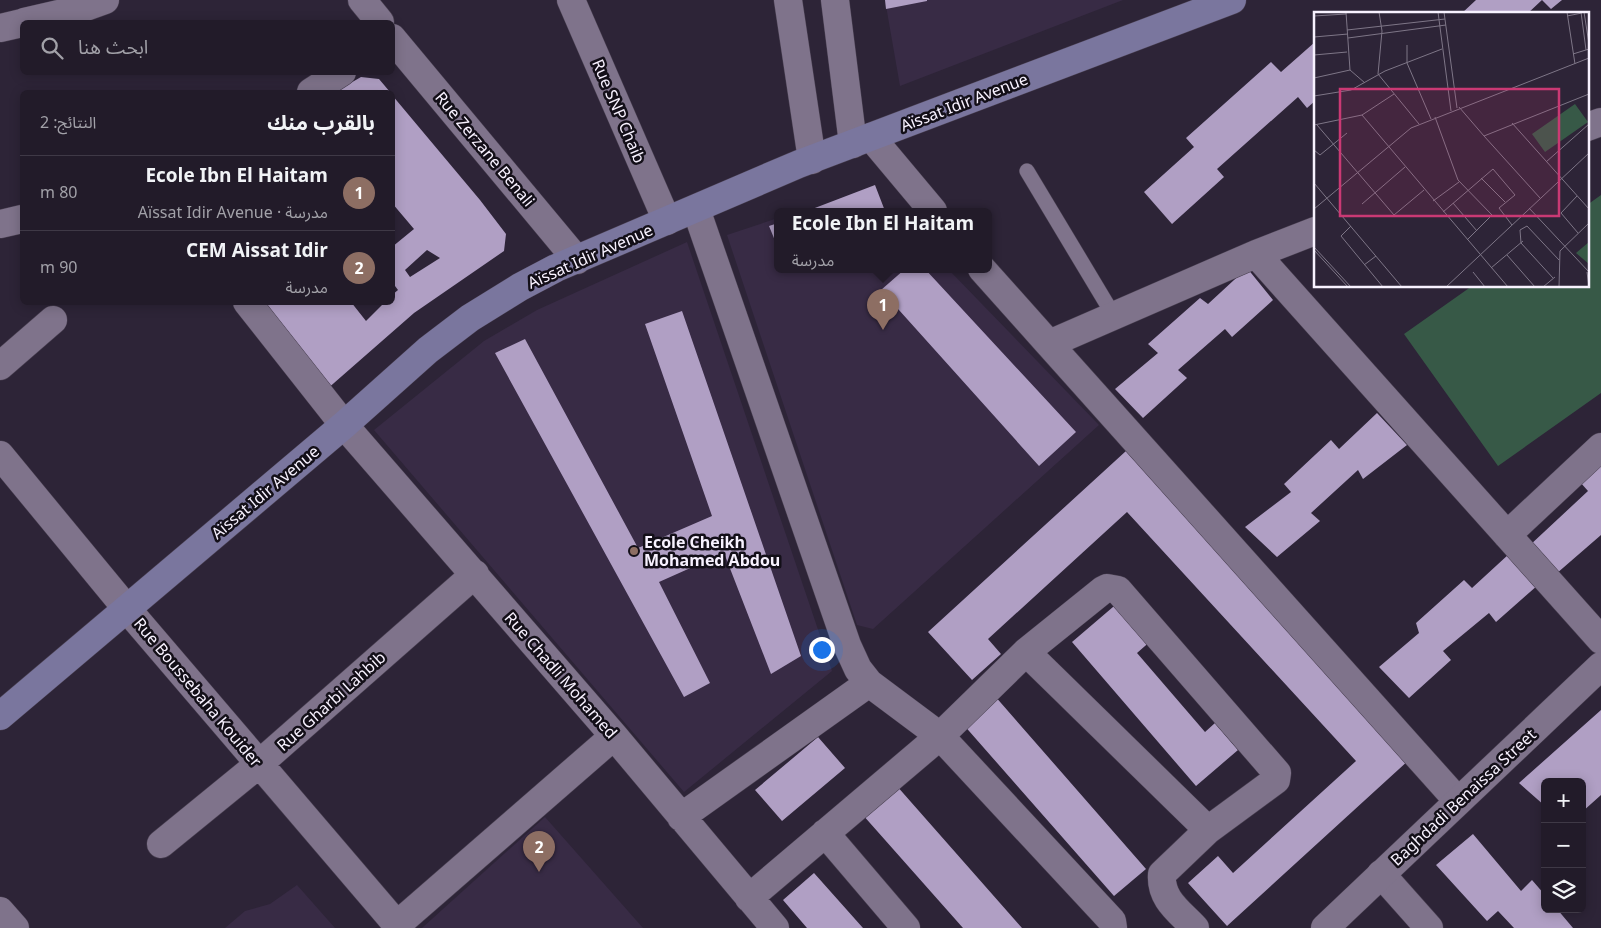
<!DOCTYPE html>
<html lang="ar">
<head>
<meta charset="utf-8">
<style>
  body { margin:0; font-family:Georgia,"Noto Sans Arabic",serif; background:#2a2431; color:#f1f3f6; direction:rtl }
  .controls { position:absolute; right:15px; bottom:15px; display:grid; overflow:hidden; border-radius:8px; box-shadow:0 2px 12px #0003 }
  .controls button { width:45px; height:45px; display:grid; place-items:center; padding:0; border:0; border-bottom:1px solid #3f3946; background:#221b29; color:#f1f3f6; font:25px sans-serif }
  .you { position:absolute; left:821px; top:649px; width:18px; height:18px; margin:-12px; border:4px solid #fff; border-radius:50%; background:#1a73e8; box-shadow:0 0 0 8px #1a73e833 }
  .badge { display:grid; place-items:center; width:32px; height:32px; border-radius:50%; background:#d8b434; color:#fff; font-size:16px; font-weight:700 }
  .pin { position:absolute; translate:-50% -41px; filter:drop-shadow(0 1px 2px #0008) }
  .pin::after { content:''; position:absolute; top:26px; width:18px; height:15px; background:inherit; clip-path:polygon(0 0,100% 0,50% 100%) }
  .popup { position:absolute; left:774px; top:208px; width:218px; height:65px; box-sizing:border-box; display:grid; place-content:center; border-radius:8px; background:#221b29; filter:drop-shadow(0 1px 4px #0005); font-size:16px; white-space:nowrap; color:#a2a1a8 }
  .popup b { font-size:19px; color:#f1f3f6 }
  .popup::after { content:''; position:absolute; left:50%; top:100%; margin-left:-10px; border:10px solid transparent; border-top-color:#221b29 }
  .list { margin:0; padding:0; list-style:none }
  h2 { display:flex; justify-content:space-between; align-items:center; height:65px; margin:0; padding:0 20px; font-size:21px }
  h2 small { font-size:16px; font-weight:400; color:#a2a1a8 }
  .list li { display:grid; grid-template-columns:32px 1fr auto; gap:15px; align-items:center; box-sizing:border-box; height:75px; padding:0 20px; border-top:1px solid #3f3946 }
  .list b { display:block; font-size:19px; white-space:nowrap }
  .list p { margin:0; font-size:16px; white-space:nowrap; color:#a2a1a8 }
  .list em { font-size:16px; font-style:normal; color:#a2a1a8 }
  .icon { flex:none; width:28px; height:28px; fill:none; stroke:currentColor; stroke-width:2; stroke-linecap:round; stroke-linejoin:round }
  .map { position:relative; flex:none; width:1601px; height:928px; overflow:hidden; direction:ltr }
  .search { position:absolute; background:#221b29; box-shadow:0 2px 12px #0003; left:20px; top:20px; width:375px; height:55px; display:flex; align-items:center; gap:12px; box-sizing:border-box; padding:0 18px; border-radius:8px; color:#a2a1a8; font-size:19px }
  .panel { position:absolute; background:#221b29; box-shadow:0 2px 12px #0003; left:20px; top:90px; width:375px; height:215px; border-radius:8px; direction:rtl }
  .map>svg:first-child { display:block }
  .built { fill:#382b45 }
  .green { fill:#375947 }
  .building { fill:#b09fc4; fill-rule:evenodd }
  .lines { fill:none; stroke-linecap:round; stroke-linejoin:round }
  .service-casing { stroke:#483f50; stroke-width:16 }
  .minor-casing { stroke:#483f50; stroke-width:29 }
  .tertiary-casing { stroke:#483f50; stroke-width:29 }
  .secondary-casing { stroke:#483f50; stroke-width:29 }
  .service { stroke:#7f738b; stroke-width:15 }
  .minor { stroke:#7f738b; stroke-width:28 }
  .tertiary { stroke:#7f738b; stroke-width:28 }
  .secondary { stroke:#7a769e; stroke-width:28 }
  .education-dot { fill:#8d6e63; stroke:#130f18; stroke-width:2 }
  .labels { text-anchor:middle; stroke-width:5; stroke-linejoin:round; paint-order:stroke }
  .street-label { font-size:16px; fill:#f8f2ff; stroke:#130f18 }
  .poi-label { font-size:16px; font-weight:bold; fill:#f8f2ff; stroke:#130f18; text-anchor:start }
  .inset-road { fill:none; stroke:#7e7687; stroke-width:1 }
  .view { fill:#ca3974; fill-opacity:0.15; stroke:#ca3974; stroke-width:2.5 }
  .inset-edge { fill:none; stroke:#f8f2ff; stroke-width:2.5 }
</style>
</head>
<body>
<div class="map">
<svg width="1601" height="928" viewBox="0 0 1601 928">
  <rect width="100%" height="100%" fill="#2d2437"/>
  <path class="built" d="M885,0H1123L900,86Z
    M778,218V269H948L1099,425L873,629L857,625L727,235Z
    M687,242L832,671L684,792L374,430L484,341L537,310Z
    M545,817L643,928H422Z
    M297,885L335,928H225L245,911L270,904Z"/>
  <path class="green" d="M1601,195V393L1498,466L1404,334L1472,286H1587V205Z"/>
  <path class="building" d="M885,0H927V1L886,9Z
    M1476,0H1562L1551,9L1542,0L1527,14H1461Z
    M1315,42V101L1307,108L1298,97L1217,169L1224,177L1172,224L1144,192L1194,147L1186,138L1271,62L1281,72Z
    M361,77L379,79L390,92H335Z
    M392,95L480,200L506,234L504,251L414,313L326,390L253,302H351L366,321L385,302H392V295L398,290L392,282V247L414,229L392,203ZM427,250L440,258L410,277L405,270Z
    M875,185L885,211H807Z
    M778,223V248L769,226Z
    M1247,268L1273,300L1232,337L1225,329L1178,370L1187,378L1143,418L1115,389L1158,353L1148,344L1200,298L1208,304Z
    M905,269H925L1076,432L1039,466L881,290Z
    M682,311L801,656L771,674L724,553L659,582L710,683L684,697L495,353L525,339L638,548L712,516L645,324Z
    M1377,413L1407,445L1363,479L1358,470L1311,513L1320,521L1277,557L1245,527L1291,492L1284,484L1331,440L1339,449Z
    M1126,451L1410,759L1227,926L1188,883L1218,856L1233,873L1356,761L1127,512L988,639L1001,654L972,680L928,632Z
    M1601,463V535L1556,574L1529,546L1588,491L1580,482Z
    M1509,554L1538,585L1496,622L1489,613L1443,651L1451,660L1409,698L1379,667L1419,633L1416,623L1464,580L1472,588Z
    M1120,601L1153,639L1137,653L1205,732L1215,723L1238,750L1196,786L1072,642Z
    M994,695L1146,869L1114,896L962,723Z
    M1601,710V795L1582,812V782H1545V806L1519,783Z
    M818,737L845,768L782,821L755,790Z
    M896,785L1022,928H963L862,814Z
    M1473,834L1521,891L1532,880L1545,895V909H1557L1573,928H1514L1498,911L1487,921L1436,865Z
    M814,873L863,928H807L783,900Z"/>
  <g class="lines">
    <g class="service-casing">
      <path id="service" d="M1027,171L1114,316"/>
    </g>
    <g class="minor-casing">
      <path id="minor" d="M362,0L380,22
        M571,0L667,221
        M24,22L80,9L105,0
        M0,28L22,23
        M392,38L577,260
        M311,92L342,72
        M1587,127L1601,122
        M871,137L933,211
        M696,209L847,645L858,669L869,683L940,736L1112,921L1113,928
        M0,224L22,219
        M1256,254L1601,640
        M982,269L1049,344L1256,254L1315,231
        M247,302L344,425L614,736L775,928
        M1049,344L1458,801
        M0,366L53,320
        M0,455L127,609L392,919L401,920L406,917L614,736
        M1507,535L1601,447
        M1026,652L1208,830
        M681,817L869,683
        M825,833L906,928
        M161,844L259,764L475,574
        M1381,874L1429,928
        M749,898L940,736L1026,652L1103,590L1107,588L1118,590L1277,773L1276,780L1208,830L1162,874C1160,899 1179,911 1195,928
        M0,911L15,928"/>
    </g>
    <g class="tertiary-casing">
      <path id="tertiary" d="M788,0L812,160
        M835,0L853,144
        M1325,928L1601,666"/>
    </g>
    <g class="secondary-casing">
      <path id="secondary" d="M0,716L344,425L428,350L470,318L520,287L556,268L799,164L1232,0"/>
    </g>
    <use href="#service" class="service"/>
    <use href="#minor" class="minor"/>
    <use href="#tertiary" class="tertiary"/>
    <use href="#secondary" class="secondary"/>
  </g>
  <circle class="education-dot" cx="634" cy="551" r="5"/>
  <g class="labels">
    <g class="street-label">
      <text transform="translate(964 102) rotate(-21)" y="6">Aïssat Idir Avenue</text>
      <text transform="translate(619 111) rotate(67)" y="6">Rue SNP Chaib</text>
      <text transform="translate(485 149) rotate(50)" y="6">Rue Zerzane Benali</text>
      <text transform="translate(590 256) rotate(-24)" y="6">Aïssat Idir Avenue</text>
      <text transform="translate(265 492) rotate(-40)" y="6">Aïssat Idir Avenue</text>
      <text transform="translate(561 675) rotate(49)" y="6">Rue Chadli Mohamed</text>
      <text transform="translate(198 692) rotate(50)" y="6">Rue Boussebaha Kouider</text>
      <text transform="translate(331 701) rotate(-42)" y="6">Rue Gharbi Lahbib</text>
      <text transform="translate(1463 797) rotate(-43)" y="6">Baghdadi Benaissa Street</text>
    </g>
    <g class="poi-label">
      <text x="644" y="548">Ecole Cheikh<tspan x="644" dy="18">Mohamed Abdou</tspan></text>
    </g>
  </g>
  <g transform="translate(1314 12)">
    <rect width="275" height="275" fill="#2d2437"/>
    <path d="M261,92L274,110L231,140L218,122ZM275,230V252L262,241Z" fill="#375947"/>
    <path class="inset-road" d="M32,0L36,58L51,71M65,0L68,19L64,62L105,112M124,0L137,99M130,0L143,96M253,0L261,52M267,0L272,38M270,0L275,32M0,4L32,2M253,4L268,1M33,18L131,7M0,25L34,22M34,26L132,13M93,33V51L117,107M259,42L275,37M0,43L33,40M0,66L36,58M0,84L37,78L71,59L128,37M145,95L170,124L275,82M48,103L194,275M121,105L144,168L178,203L153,228M198,111L275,197M0,113L48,103L80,82M3,113L80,203L110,178M170,124L226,186M0,138L6,143L33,121M232,150L275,112M167,166L191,190M0,171L88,275M263,184L247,201L264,221M119,189L145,170M139,191L163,219M48,192L91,155M215,196L275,260M0,197L97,116L275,46M129,200L179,157L201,183L185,196L198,213M37,214L27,224L69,275M0,235L37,275M0,238L34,275M193,243L221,275M50,253L62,244M177,256L209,229M159,260L171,275M273,260L275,275M239,266L207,231L206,218L213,214L245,248M132,275L275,141M229,275L241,265M245,275L246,239L275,211"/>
    <path class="view" d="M26,77H245V204H26Z"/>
    <rect width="275" height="275" class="inset-edge"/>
  </g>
</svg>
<div class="controls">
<button>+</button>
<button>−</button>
<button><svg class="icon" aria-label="layers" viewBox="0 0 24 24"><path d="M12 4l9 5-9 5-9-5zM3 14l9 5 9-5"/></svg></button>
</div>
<div class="you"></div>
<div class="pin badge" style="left:883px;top:330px;background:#8d6e63">1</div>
<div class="popup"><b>Ecole Ibn El Haitam</b>مدرسة</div>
<div class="pin badge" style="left:539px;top:872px;background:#8d6e63">2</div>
<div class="search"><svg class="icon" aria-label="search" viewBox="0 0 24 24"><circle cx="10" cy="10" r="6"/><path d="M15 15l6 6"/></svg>ابحث هنا</div>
<section class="panel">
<h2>بالقرب منك<small>النتائج: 2</small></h2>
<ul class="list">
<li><span class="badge" style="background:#8d6e63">1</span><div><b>Ecole Ibn El Haitam</b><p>مدرسة · Aïssat Idir Avenue</p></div><em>80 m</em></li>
<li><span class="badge" style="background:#8d6e63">2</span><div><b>CEM Aissat Idir</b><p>مدرسة</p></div><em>90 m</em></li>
</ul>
</section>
</div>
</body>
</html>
